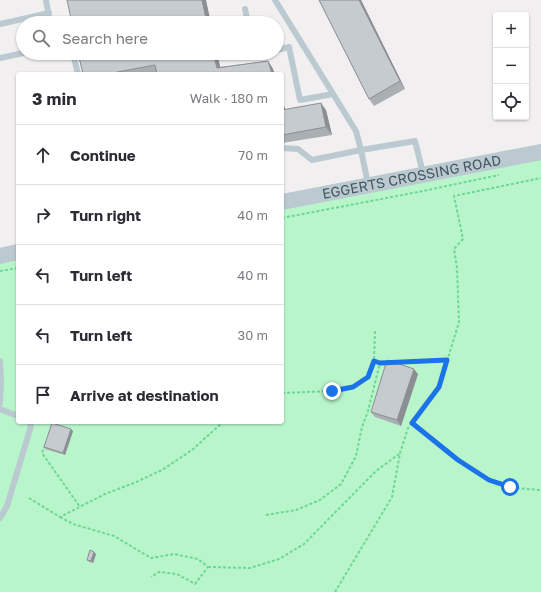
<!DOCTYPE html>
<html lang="en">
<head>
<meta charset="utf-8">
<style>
  body { margin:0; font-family:"Golos Text",sans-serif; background:#f7f7f7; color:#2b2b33 }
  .controls { position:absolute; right:12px; top:12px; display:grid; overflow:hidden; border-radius:4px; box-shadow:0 1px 3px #0004 }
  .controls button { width:36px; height:36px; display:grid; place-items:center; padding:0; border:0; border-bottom:1px solid #e1e1e2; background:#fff; color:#2b2b33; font:20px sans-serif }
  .stop { position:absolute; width:12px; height:12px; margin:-9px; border:3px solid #1a73e8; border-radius:50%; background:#fff }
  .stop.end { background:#1a73e8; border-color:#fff; box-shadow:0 1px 4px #0008 }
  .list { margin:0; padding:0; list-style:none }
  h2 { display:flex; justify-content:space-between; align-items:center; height:52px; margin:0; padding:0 16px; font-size:17px }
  h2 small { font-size:13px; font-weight:400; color:#7c7c81 }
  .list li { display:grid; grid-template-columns:26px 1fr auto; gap:12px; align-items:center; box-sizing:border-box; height:60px; padding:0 16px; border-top:1px solid #e1e1e2 }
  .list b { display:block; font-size:15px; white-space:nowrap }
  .list em { font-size:13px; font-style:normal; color:#7c7c81 }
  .icon { flex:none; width:22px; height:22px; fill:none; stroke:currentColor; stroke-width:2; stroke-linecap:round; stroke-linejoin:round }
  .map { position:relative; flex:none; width:541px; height:592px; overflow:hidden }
  .search { position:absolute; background:#fff; box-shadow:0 1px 3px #0004; left:16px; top:16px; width:268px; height:44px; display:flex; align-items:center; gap:10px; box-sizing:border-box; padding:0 14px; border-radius:22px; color:#7c7c81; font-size:15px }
  .panel { position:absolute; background:#fff; box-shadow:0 1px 3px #0004; left:16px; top:72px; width:268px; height:352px; border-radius:4px }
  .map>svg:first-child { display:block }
  .green { fill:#b9f5ca }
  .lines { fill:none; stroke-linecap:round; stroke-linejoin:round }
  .path { stroke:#6dd797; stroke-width:2; stroke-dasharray:3 2; stroke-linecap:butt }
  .service { stroke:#bbc9d1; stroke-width:6 }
  .tertiary { stroke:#bbc9d1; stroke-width:16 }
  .wall { fill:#aaafb3 }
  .shaded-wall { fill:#8b8e92 }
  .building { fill:#c6cbd0; stroke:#8b8e92 }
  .route { stroke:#1a73e8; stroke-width:5 }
  .labels { text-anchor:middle; stroke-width:3; stroke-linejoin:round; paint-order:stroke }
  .street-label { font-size:14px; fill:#455660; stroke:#fff }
</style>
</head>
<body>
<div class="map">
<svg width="541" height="592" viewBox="0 0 541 592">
  <rect width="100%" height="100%" fill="#f2eff0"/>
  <path class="green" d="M541,144V592H0V250L18,246V422H282V195Z"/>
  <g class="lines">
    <path class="path" d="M282,218L423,191L499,175
      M0,271L18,268
      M375,331L374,361L380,363L388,362
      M392,362L447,360
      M282,393L331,391L353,387L368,377L374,361
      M412,423C441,446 473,479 510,487C520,489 531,489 541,490
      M45,445L42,453L80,507
      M29,498L60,517L105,494L134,483L162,470L192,450L223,422
      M266,515L296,510L320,500L341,484L356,456L362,427L368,411L380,363
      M60,517L73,524L114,536L151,558L174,554L198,559L208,567L195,584L177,574L159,572L151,577
      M208,567L250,568L279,559L304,544L376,471L399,454
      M335,592L392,497L400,453L408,428L439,387L459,322L457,268L454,249L463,239L454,196L541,178"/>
    <path class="service" d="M46,0L50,23
      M275,0L356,131L361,150L312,160L298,149L282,148
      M245,9L248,23
      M0,24L49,13
      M277,50L289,47L300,100L333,94
      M71,53L74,58L78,74
      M254,53V54L261,53
      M0,58L23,53
      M368,184L361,150L415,141L423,173
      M0,361L1,381L0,403
      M0,409L18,416
      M0,518L7,506L31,426L29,422"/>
    <g class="tertiary">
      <path id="s1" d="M282,202L541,152"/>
      <path d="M0,256L18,252"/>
    </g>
  </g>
  <path class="wall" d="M319,0H361L405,89L374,106L369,99Z
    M78,53L220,67L268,61L273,69L157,73L152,74H83Z
    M282,99L285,109L326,110L332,135L282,143Z
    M418,374L401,426L375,417L371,412Z
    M73,431L65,455L45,449L44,447Z
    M96,554L93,563L89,562L87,560Z"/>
  <path class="shaded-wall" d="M202,0H206L211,23H207Z
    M359,0H361L405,89L400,81Z
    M213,53H217L222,74L217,68Z
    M268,61L273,69L275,74H272Z
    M282,99L287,117L282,110Z
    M321,103L326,110L332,135L326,127Z
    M414,369L418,374L401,426L397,420Z
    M71,429L73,431L65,455L63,453Z
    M94,552L96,554L93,563L91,561Z"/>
  <path class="building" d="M67,0H202L207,23H72Z
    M319,0H359L400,81L369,99Z
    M78,53H213L217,68L268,61L272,74H157L155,65L107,74H83Z
    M321,103L326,127L282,135V110Z
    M387,360L414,369L397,420L371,412Z
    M52,423L71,429L63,453L44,447Z
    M90,550L94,552L91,561L87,560Z"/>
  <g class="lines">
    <path class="route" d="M332,391L353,387L368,377L374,361L380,363L447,360L439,387L412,423L458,460L489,480L510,487"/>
  </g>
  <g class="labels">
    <g class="street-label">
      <text dy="5" stroke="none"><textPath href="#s1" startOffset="132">EGGERTS CROSSING ROAD</textPath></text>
    </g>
  </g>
</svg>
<div class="controls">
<button>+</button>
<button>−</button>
<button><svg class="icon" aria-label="locate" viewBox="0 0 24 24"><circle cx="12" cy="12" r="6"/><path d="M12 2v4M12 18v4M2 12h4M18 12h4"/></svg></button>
</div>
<div class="stop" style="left:510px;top:487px"></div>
<div class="stop end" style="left:332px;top:391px"></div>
<div class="search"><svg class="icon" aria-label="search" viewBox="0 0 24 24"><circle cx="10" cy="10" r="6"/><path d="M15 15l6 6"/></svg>Search here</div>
<section class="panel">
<h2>3 min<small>Walk · 180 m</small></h2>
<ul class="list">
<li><svg class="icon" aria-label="ahead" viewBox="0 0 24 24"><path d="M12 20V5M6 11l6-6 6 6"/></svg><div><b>Continue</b></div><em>70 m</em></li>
<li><svg class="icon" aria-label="right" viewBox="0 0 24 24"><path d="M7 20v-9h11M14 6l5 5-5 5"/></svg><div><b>Turn right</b></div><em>40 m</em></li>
<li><svg class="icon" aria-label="left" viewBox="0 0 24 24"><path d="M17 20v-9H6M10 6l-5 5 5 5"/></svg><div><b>Turn left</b></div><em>40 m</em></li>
<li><svg class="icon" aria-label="left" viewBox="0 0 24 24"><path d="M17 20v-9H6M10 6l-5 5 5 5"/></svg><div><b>Turn left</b></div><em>30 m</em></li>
<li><svg class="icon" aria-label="arrive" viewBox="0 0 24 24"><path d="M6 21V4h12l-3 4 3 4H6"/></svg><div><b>Arrive at destination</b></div></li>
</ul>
</section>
</div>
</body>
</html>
